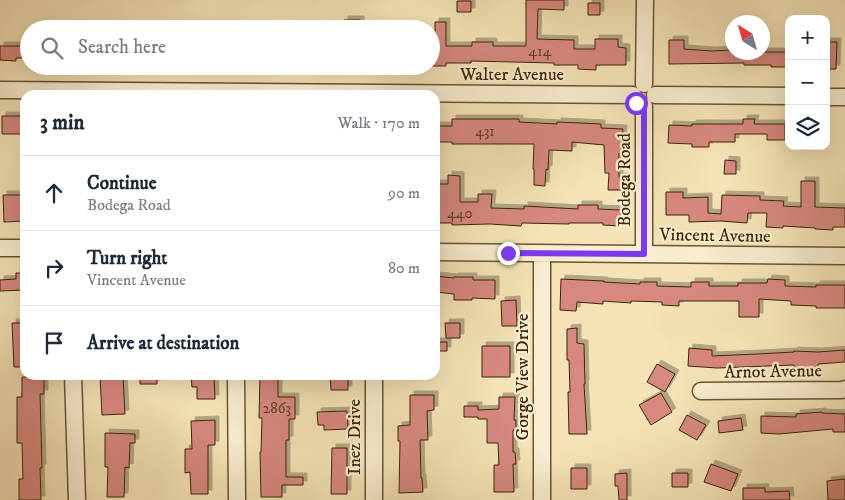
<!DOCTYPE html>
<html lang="en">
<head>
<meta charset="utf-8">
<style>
  body { margin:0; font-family:"IM FELL DW Pica",serif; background:#f2f2f3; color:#1f2937 }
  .controls { position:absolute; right:15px; top:15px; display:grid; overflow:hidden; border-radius:10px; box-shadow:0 5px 20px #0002 }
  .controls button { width:45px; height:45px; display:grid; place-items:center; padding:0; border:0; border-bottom:1px solid #e0e1e3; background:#fff; color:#1f2937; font:25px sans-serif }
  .compass { position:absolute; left:725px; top:15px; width:45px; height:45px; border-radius:50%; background:#fff; box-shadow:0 5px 20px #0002; rotate:323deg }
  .stop { position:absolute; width:15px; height:15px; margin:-11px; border:4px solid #7c3aed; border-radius:50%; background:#fff }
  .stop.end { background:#7c3aed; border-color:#fff; box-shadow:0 1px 5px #0008 }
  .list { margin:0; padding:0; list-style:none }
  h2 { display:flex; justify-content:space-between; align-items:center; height:65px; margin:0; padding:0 20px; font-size:21px }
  h2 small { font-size:16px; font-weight:400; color:#747a83 }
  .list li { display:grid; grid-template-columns:32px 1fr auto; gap:15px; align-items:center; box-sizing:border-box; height:75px; padding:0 20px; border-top:1px solid #e0e1e3 }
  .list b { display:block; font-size:19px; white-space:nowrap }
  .list p { margin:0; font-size:16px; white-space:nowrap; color:#747a83 }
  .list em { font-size:16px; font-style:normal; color:#747a83 }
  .icon { flex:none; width:28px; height:28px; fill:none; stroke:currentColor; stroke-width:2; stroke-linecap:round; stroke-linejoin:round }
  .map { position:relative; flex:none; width:845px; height:500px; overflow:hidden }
  .search { position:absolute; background:#fff; box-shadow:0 5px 20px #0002; left:20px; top:20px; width:420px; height:55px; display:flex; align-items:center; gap:12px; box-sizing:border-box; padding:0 18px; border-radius:28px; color:#747a83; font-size:19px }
  .panel { position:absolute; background:#fff; box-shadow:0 5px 20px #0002; left:20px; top:90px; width:420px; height:290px; border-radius:15px }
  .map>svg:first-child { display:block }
  .building { fill:#d78880; stroke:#3c2605; filter:url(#shadow) }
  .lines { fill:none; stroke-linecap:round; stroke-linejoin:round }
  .minor-casing { stroke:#6a5531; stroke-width:19 }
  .minor { stroke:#f8edd0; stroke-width:16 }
  .route { stroke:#7c3aed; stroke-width:6 }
  .labels { text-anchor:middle; stroke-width:4.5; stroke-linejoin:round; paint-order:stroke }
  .number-label { font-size:15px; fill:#633e24 }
  .street-label { font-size:18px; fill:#3c2605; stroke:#f8edd0 }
</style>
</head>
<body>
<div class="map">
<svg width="845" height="500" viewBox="0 0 845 500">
  <defs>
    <filter id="shadow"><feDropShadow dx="4" dy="-4" stdDeviation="0" flood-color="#0004"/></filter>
  </defs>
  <rect width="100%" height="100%" fill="#f4e3b6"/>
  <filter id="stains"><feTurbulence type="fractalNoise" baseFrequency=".004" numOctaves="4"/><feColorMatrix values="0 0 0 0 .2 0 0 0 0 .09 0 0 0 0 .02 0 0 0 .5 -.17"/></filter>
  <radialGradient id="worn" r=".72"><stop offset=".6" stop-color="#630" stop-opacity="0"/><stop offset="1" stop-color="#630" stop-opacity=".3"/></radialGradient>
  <path class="building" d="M526,0H564V10L538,9L537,39L574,40V49H595V39H618V47L626,48V65H596V70L578,69V65H554V63L471,61V63H446V66H431V46H435V22H446V46H472V42H493V46H526Z
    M457,1H471V12H457Z
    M588,3H600V15H588Z
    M344,20H360V29H344Z
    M669,40H684V49L712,51L732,50V52H787V67H771V65H744V63L669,64Z
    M826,42H837L836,69H826Z
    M0,46H29V58H16V61L0,60Z
    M2,116H23L22,134H2Z
    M452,119H519V122L557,124V122L581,123L601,124V128L623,129L621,153H619V177H625V190H608L609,173H605L604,145L572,142V151L549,150L548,170L546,169L545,186L534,185V169H533L534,144H452V142H435V126H452Z
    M743,119H755L754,124H785V140H767V134H735V142H709V147H692V144L668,143L669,125L692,126V124H743Z
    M725,160L736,161V174H724Z
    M448,175L460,176V202H478V194H492L491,208L524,209V206L578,209V205H598V209L621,210L620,226L603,225V223H569V224L522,223L521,226L490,224L452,225V223H435V184H448Z
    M801,181H815V207L845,208V227H833V230L815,229V228L783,226V228L766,227L767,213H748L747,223L721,221L689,222V215H666V192H683V198L708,197V213L721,214L722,195L760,196V200L784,201L783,206L801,207Z
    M3,195H22L24,221L4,222Z
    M16,273H25V290L0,291V280L16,279Z
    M435,276L454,278V277H473V280H495V299L472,298V300H454V294L435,292Z
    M561,279L604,281V282L640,284V282H657V286L691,287V282H709V286H738V283H767L768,279L785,280V286L816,287V285H845V308H816V306L791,305V301L759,299V317H739V301H679V306L662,305V302L631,301V303L603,301V304L577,302L576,311L560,310Z
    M516,300L517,326H502L501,301Z
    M12,323H25V367H14Z
    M445,323H460V338H446Z
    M577,328V343L584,344L585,384H584L587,434H569L568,392H570L569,360H567V329Z
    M435,342H447V351H435Z
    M482,346H510V377H482Z
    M689,348L712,350V356L757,354L794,352V351L818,352L845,350V362L818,364V368H794V365L717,368L688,366Z
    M657,364L675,374L665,392L647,382Z
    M140,375H157V384H140Z
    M191,375H214L215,399H197V387H192Z
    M260,375H278V397H295V419H289V440H286V477H303V485H282V497H261L260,452H261L262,418H259Z
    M330,375H348V390H331Z
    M22,377H44V394H40L42,468H40L41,500H19V479H23L22,443H17V397H22Z
    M100,377H123L125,414L102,415Z
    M661,393L672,412L651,425L639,405Z
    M410,395H434V410L427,411L428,440H420L421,478H422L423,492L399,493L400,441H398V426L410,425Z
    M499,397H515L514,420H516V430H513V452H515L516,464H513L514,492H494V465H499L498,443H487V419H478V417H464V406H478V410L499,409Z
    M347,411L348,429L324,430V425H318L317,412Z
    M822,412V413L845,414V432H833V429L779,434L761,433V416L796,417V414Z
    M687,415L706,425L697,440L679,430Z
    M741,418L743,430L719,433L718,421Z
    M215,420V445H208V494H191L190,472L185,473V449H192L191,421Z
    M105,433L135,434V443H130L129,468L125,467L124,497H107L108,467H105Z
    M332,448H347V494H331Z
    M711,464L738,474L731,491L704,482Z
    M571,468H587V489H571Z
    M627,473V500H619L618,486H615V474Z
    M672,473H688V487H672Z
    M845,479V500H828L827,481Z
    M743,488H765V492L789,491L790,500H743Z"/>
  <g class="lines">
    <g class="minor-casing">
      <path id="minor" d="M644,84L645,0
        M0,90L633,95
        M655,95L789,96
        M826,97H845
        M644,106V254
        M0,248H25
        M435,252L845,256
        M73,375L77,500
        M236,375L237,500
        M701,391L842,390L845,389
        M374,500V375
        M542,500V253"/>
    </g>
    <use href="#minor" class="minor"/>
  </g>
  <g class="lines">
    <path class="route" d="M508,253L644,254V106L636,103"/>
  </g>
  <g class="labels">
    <g class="number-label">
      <text x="540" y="56">414</text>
      <text x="485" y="136">431</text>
      <text x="460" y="218">440</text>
      <text x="277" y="413">2863</text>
    </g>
    <g class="street-label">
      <text x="512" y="80">Walter Avenue</text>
      <text transform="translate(624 180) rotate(-90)" y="6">Bodega Road</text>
      <text transform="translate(715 235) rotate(1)" y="6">Vincent Avenue</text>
      <text transform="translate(773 371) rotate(-1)" y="6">Arnot Avenue</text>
      <text transform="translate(522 377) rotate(-90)" y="6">Gorge View Drive</text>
      <text transform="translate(354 437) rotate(-90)" y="6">Inez Drive</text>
    </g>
  </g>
  <rect width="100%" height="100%" filter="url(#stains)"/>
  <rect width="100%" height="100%" fill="url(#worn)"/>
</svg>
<div class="controls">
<button>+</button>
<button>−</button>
<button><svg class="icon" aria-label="layers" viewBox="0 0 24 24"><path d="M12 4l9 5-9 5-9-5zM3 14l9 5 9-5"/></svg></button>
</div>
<svg class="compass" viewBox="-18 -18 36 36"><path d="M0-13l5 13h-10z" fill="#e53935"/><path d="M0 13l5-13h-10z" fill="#747a83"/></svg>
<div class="stop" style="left:636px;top:103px"></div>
<div class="stop end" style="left:508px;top:253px"></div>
<div class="search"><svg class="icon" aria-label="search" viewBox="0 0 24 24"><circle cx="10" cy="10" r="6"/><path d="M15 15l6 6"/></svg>Search here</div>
<section class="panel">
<h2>3 min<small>Walk · 170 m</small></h2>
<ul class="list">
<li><svg class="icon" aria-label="ahead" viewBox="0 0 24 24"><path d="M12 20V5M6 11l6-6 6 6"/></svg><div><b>Continue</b><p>Bodega Road</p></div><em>90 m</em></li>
<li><svg class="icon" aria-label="right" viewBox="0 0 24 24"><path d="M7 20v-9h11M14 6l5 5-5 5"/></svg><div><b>Turn right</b><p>Vincent Avenue</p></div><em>80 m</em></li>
<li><svg class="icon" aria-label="arrive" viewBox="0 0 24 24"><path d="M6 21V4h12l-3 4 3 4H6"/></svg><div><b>Arrive at destination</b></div></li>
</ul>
</section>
</div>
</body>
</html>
